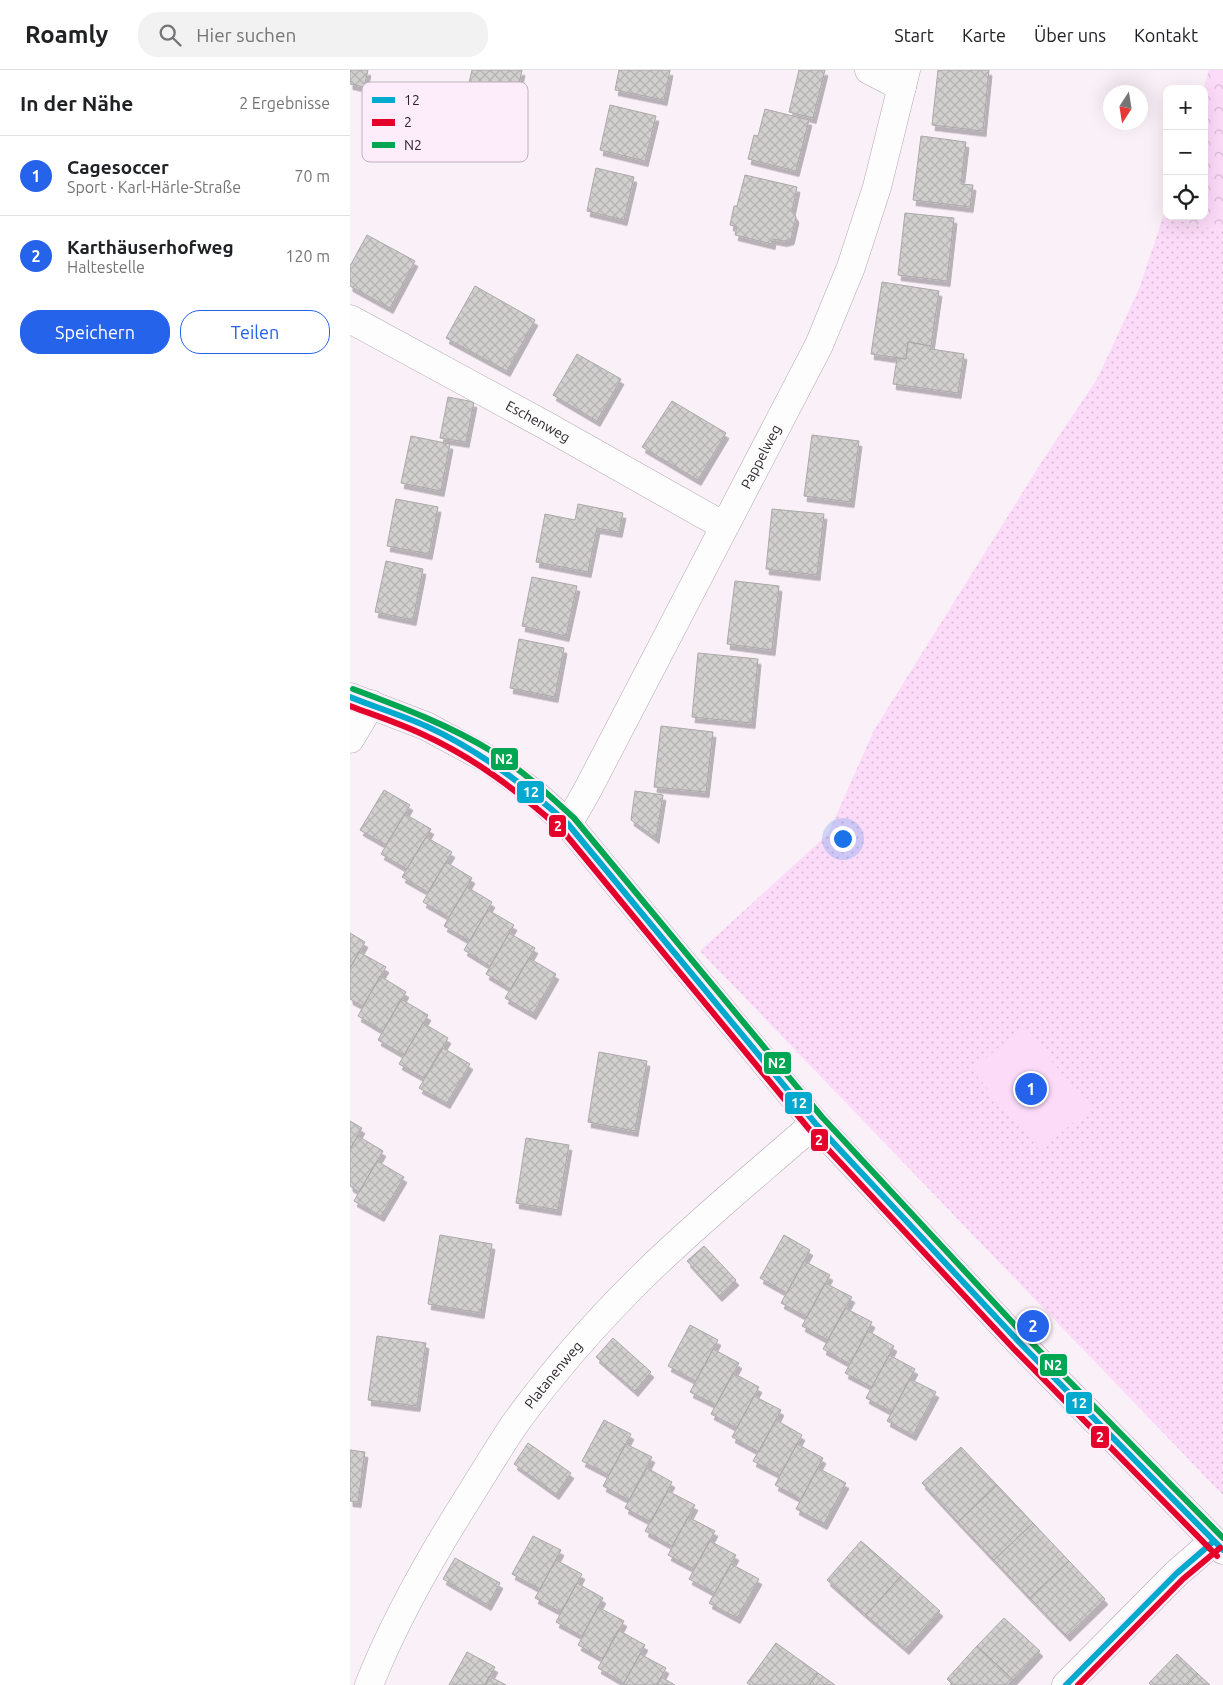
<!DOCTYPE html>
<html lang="de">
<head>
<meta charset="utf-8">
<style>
  body { margin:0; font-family:Ubuntu,sans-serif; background:#f2f2f2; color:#202124 }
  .controls { position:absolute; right:15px; top:15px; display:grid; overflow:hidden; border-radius:10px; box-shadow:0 5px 20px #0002 }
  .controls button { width:45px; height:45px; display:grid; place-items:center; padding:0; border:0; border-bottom:1px solid #e0e0e0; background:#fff; color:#202124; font:25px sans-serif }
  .compass { position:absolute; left:753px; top:15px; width:45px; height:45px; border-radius:50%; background:#fff; box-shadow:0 5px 20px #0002; rotate:192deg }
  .you { position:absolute; left:492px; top:768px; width:18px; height:18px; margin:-12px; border:4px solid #fff; border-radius:50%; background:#1a73e8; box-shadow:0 0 0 8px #1a73e833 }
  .badge { display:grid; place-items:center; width:32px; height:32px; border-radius:50%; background:#2563eb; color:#fff; font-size:16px; font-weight:700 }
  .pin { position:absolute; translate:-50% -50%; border:2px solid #fff; box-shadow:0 1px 5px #0006 }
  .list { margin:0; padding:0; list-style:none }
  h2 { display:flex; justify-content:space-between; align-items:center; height:65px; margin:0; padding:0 20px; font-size:21px }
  h2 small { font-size:16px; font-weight:400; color:#757577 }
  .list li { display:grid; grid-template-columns:32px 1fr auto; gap:15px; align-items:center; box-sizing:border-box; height:80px; padding:0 20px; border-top:1px solid #e0e0e0 }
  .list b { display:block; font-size:19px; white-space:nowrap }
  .list p { margin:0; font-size:16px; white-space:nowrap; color:#757577 }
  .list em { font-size:16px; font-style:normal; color:#757577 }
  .actions { display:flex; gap:10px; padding:15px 20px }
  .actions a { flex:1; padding:11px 0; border:1px solid #2563eb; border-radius:20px; text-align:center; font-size:18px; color:#2563eb }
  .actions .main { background:#2563eb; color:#fff }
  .icon { flex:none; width:28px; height:28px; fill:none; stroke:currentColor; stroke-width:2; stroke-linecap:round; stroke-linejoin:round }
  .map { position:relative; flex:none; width:873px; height:1615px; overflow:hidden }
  header { display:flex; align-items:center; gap:30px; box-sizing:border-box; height:70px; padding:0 25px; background:#fff; border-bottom:1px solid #e0e0e0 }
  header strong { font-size:24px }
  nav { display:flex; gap:28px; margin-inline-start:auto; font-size:18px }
  .search { width:350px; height:45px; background:#f2f2f2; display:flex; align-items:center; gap:12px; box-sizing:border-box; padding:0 18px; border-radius:20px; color:#757577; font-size:19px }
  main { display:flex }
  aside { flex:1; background:#fff }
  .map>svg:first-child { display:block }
  .grass { fill:url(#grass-dots) }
  .forest { fill:url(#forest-crowns) }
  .pitch { fill:#fcdbf8 }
  .building { fill:url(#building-cross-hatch); stroke:#aba8a8; filter:url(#shadow) }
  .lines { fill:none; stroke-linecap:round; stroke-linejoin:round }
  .minor-casing { stroke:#b1aab0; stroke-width:29 }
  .minor { stroke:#fefdfe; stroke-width:28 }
  .bus-1-casing { stroke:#fdedfb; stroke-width:10 }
  .bus-2-casing { stroke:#fdedfb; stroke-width:10 }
  .bus-3-casing { stroke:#fdedfb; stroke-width:10 }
  .bus-1 { stroke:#00a9ce; stroke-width:6 }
  .bus-2 { stroke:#e4002b; stroke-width:6 }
  .bus-3 { stroke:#00a651; stroke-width:6 }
  .labels { text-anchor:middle; stroke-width:4.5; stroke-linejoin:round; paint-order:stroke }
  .street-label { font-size:14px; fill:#2b242a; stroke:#fdedfb }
  .key { fill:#fdedfb; stroke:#beb1bc; stroke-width:1 }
  .key-label { font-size:14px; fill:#2b242a }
  .line-badge { stroke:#fdedfb; stroke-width:2 }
  .badge-label { font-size:14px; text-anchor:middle; font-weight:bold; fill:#fff }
</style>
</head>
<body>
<header>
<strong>Roamly</strong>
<div class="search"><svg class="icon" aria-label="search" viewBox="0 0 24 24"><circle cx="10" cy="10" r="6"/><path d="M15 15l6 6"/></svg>Hier suchen</div>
<nav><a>Start</a><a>Karte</a><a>Über uns</a><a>Kontakt</a></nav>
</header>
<main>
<aside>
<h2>In der Nähe<small>2 Ergebnisse</small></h2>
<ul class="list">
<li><span class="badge">1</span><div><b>Cagesoccer</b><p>Sport · Karl-Härle-Straße</p></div><em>70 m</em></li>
<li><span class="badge">2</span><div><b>Karthäuserhofweg</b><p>Haltestelle</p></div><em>120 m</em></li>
</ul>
<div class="actions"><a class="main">Speichern</a><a>Teilen</a></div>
</aside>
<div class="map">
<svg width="873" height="1615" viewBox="0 0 873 1615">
  <defs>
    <pattern id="grass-dots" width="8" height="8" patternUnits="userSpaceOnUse" patternTransform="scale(1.25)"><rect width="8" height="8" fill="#fcdbf8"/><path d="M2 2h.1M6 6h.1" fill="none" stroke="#d8bcd5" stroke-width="1.8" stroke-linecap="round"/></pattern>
    <pattern id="forest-crowns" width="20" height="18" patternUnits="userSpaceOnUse" patternTransform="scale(1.25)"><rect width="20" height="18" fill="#fcdbf8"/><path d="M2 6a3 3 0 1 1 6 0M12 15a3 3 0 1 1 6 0" fill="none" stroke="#d8bcd5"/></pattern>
    <pattern id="building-cross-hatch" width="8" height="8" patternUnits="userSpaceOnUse" patternTransform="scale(1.25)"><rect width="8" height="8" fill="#d2d0cf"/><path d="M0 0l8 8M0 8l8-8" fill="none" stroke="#b4b2b2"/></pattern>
    <filter id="shadow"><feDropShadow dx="3" dy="5.5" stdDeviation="0" flood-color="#0004"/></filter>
  </defs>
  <rect width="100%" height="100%" fill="#faf0f8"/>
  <path class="grass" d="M813,147L873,161V1425L350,881L478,764L524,660L691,393L747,309L789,219Z"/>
  <path class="forest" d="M859,0H873V161L813,147L817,135V146H854L853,19Z"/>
  <path class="pitch" d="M673,957L741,1038L690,1080L622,1000Z"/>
  <path class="building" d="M0,0H18L14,17L0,14Z
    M122,0H172L167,24L119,13Z
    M269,0H320L314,30L265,20Z
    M449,0H475L463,48L439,42Z
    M588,0H639L633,61L582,55Z
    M260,35L306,46L295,91L250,80Z
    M415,39L459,50L446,101L398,89L404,65L408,66Z
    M571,66L616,72L611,114L623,115L620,137L563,130Z
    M246,98L284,107L274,150L237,141Z
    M395,105L447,117L442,141L446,147L441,169L434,171L423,169L422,174L385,165L387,157L380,155L384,136H387Z
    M555,143L604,148L597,211L548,205Z
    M17,165L65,191L40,238L0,216V196Z
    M532,212L589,221L581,276L558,272L556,289L521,284Z
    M125,216L185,250L157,301L96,268Z
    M558,272L581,276V279L614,284L608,323L543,314L547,288L556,289Z
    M227,284L271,309L247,351L203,325Z
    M98,327L124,332L116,372L90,368Z
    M322,331L376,363L348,410L292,377Z
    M462,365L509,371L501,432L454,426Z
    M61,366L100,374L91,421L51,413Z
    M46,429L88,437L79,484L37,476Z
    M228,434L273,443L269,462L247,458L238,502L186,492L195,444L225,450Z
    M422,439L474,444L467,505L416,499Z
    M36,491L73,499L63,550L25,542Z
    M182,507L227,516L216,566L172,556Z
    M385,511L429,516L422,580L377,574Z
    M169,569L214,578L205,627L160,618Z
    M348,583L408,589L402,653L342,647Z
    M311,656L363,662L356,722L304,717Z
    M34,720L60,735L36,775L10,760Z
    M285,721L313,725L306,768L281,750Z
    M55,744L81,759L57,799L31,784Z
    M76,767L102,782L78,822L52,807Z
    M96,792L122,808L99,847L73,832Z
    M117,817L142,832L120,871L94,856Z
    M138,840L164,855L140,896L114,880Z
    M0,863L15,872L0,898Z
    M159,863L185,878L161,919L136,904Z
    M9,882L36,897L13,936L0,929V898Z
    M179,888L206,904L183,944L155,928Z
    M30,906L56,922L33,961L8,946Z
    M51,929L78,945L54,985L28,970Z
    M73,953L98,968L74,1008L49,994Z
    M93,978L120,994L97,1033L69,1018Z
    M249,982L297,991L285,1061L238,1052Z
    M0,1051L12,1058L0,1079Z
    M8,1066L33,1081L9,1122L0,1116V1079Z
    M176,1068L219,1075L208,1140L166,1133Z
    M27,1091L54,1107L31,1146L4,1131Z
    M90,1165L142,1174L131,1243L78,1234Z
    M434,1165L460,1180L437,1223L410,1208Z
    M354,1176L386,1210L369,1226L337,1191Z
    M454,1191L480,1205L457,1247L431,1233Z
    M475,1213L502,1227L478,1270L452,1256Z
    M495,1238L522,1252L500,1294L473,1279Z
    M340,1255L368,1270L346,1311L318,1296Z
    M518,1261L544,1276L522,1317L495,1303Z
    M27,1266L76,1273L67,1336L18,1330Z
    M263,1268L301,1302L285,1321L246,1287Z
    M363,1279L389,1293L366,1335L340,1322Z
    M539,1285L565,1299L542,1342L516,1328Z
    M383,1303L409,1317L387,1358L361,1344Z
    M560,1309L586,1322L563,1365L537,1351Z
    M404,1326L431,1340L409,1382L382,1367Z
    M254,1350L281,1364L259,1405L232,1391Z
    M426,1350L452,1365L430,1405L403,1391Z
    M178,1373L221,1403L206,1424L164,1394Z
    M276,1374L302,1387L279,1430L253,1416Z
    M447,1374L473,1388L451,1429L425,1415Z
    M611,1377L647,1415L608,1452L572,1413Z
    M0,1380L15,1382L8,1432L0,1431Z
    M297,1398L322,1412L301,1452L275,1438Z
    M468,1398L496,1413L474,1454L446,1439Z
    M647,1415L683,1453L644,1490L608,1452Z
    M318,1421L345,1435L322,1476L295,1461Z
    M338,1447L365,1461L344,1499L318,1485Z
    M683,1453L719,1491L680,1528L644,1490Z
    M183,1466L211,1480L190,1519L162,1504Z
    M360,1471L386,1485L365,1523L339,1509Z
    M511,1471L551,1506L516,1545L477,1510Z
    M105,1488L150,1513L138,1535L93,1509Z
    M206,1490L232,1504L211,1542L185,1528Z
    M719,1491L755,1529L717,1566L680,1528Z
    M381,1494L409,1509L387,1548L359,1533Z
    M551,1506L590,1541L556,1579L516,1545Z
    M227,1513L253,1528L232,1566L206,1552Z
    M248,1537L274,1551L253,1589L228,1575Z
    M654,1548L690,1581L663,1610L627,1576Z
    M268,1560L295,1575L274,1613L248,1598Z
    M426,1573L468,1603L459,1615H400L397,1613Z
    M627,1576L663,1610L658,1615H603L597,1609Z
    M117,1582L145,1597L135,1615H99Z
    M290,1584L316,1598L307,1615H273Z
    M827,1584L848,1604L837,1615H801L799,1613Z
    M468,1603L485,1615H459Z
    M848,1604L860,1615H837Z
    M139,1606L156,1615H135Z
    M311,1607L325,1615H307Z"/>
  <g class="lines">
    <g class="minor-casing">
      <g id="minor">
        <path d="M519,0L552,17"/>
        <path id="s1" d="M0,249L195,355L374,456"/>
        <path d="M0,627L76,656L139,690L185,724L218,754L465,1053L669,1272L873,1480"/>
        <path d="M0,669L21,634"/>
        <path id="s2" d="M218,754L237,721L469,275L501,197L527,117L556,0"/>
        <path id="s3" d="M19,1615C45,1549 80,1488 118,1428C133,1404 148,1379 164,1355C203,1301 248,1250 295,1204C349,1151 408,1103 465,1053"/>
        <path d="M716,1615L827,1503L864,1471"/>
      </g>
    </g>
    <use href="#minor" class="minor"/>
    <g class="bus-1-casing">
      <path id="bus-1" d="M0,627C25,637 51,645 76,656C129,680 175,715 218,754L465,1053L669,1272L873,1480
        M716,1615L827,1503L864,1471"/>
    </g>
    <g class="bus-2-casing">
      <path id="bus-2" d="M0,636C24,645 49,653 72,664C125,688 169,722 212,760L459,1059L663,1278L867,1486
        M728,1615L833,1509L870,1478"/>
    </g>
    <g class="bus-3-casing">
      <path id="bus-3" d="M3,619C51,637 99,655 143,682C172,700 198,724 224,748L472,1047L675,1266L873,1468"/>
    </g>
    <use href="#bus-1" class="bus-1"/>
    <use href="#bus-2" class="bus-2"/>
    <use href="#bus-3" class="bus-3"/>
  </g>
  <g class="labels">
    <g class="street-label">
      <text dy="5" stroke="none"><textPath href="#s1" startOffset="214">Eschenweg</textPath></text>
      <text dy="5" stroke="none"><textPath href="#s2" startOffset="415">Pappelweg</textPath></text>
      <text dy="5" stroke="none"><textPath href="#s3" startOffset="362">Platanenweg</textPath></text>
    </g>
  </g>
  <rect x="12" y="12" width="166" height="80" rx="8" class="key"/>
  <rect x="22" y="27" width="23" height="6" fill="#00a9ce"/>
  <rect x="22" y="49" width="23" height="7" fill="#e4002b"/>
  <rect x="22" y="72" width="23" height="6" fill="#00a651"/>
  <g class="key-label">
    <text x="54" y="35">12</text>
    <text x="54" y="57">2</text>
    <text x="54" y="80">N2</text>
  </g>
  <g class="line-badge">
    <rect x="140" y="677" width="29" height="24" rx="5" fill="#00a651"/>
    <rect x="166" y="710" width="29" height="24" rx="5" fill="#00a9ce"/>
    <rect x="198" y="744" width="19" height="24" rx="5" fill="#e4002b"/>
    <rect x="413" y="981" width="29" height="24" rx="5" fill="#00a651"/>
    <rect x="434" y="1021" width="29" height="24" rx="5" fill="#00a9ce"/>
    <rect x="460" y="1058" width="19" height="24" rx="5" fill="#e4002b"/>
    <rect x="689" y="1283" width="29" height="24" rx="5" fill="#00a651"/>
    <rect x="715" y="1321" width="28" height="24" rx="5" fill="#00a9ce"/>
    <rect x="740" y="1355" width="20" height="24" rx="5" fill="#e4002b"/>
  </g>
  <g class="badge-label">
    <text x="154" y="694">N2</text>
    <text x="181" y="727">12</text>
    <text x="208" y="761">2</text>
    <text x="427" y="998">N2</text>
    <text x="449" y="1038">12</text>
    <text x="469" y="1075">2</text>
    <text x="703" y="1300">N2</text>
    <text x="729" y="1338">12</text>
    <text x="750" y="1372">2</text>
  </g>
</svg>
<div class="controls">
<button>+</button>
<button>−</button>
<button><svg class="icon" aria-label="locate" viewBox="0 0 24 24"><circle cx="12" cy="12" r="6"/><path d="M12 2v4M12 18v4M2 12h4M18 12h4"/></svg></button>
</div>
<svg class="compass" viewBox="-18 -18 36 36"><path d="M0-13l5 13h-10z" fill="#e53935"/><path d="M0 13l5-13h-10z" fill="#757577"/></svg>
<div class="you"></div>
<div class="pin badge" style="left:681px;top:1019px">1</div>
<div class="pin badge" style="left:683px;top:1256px">2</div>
</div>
</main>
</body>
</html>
